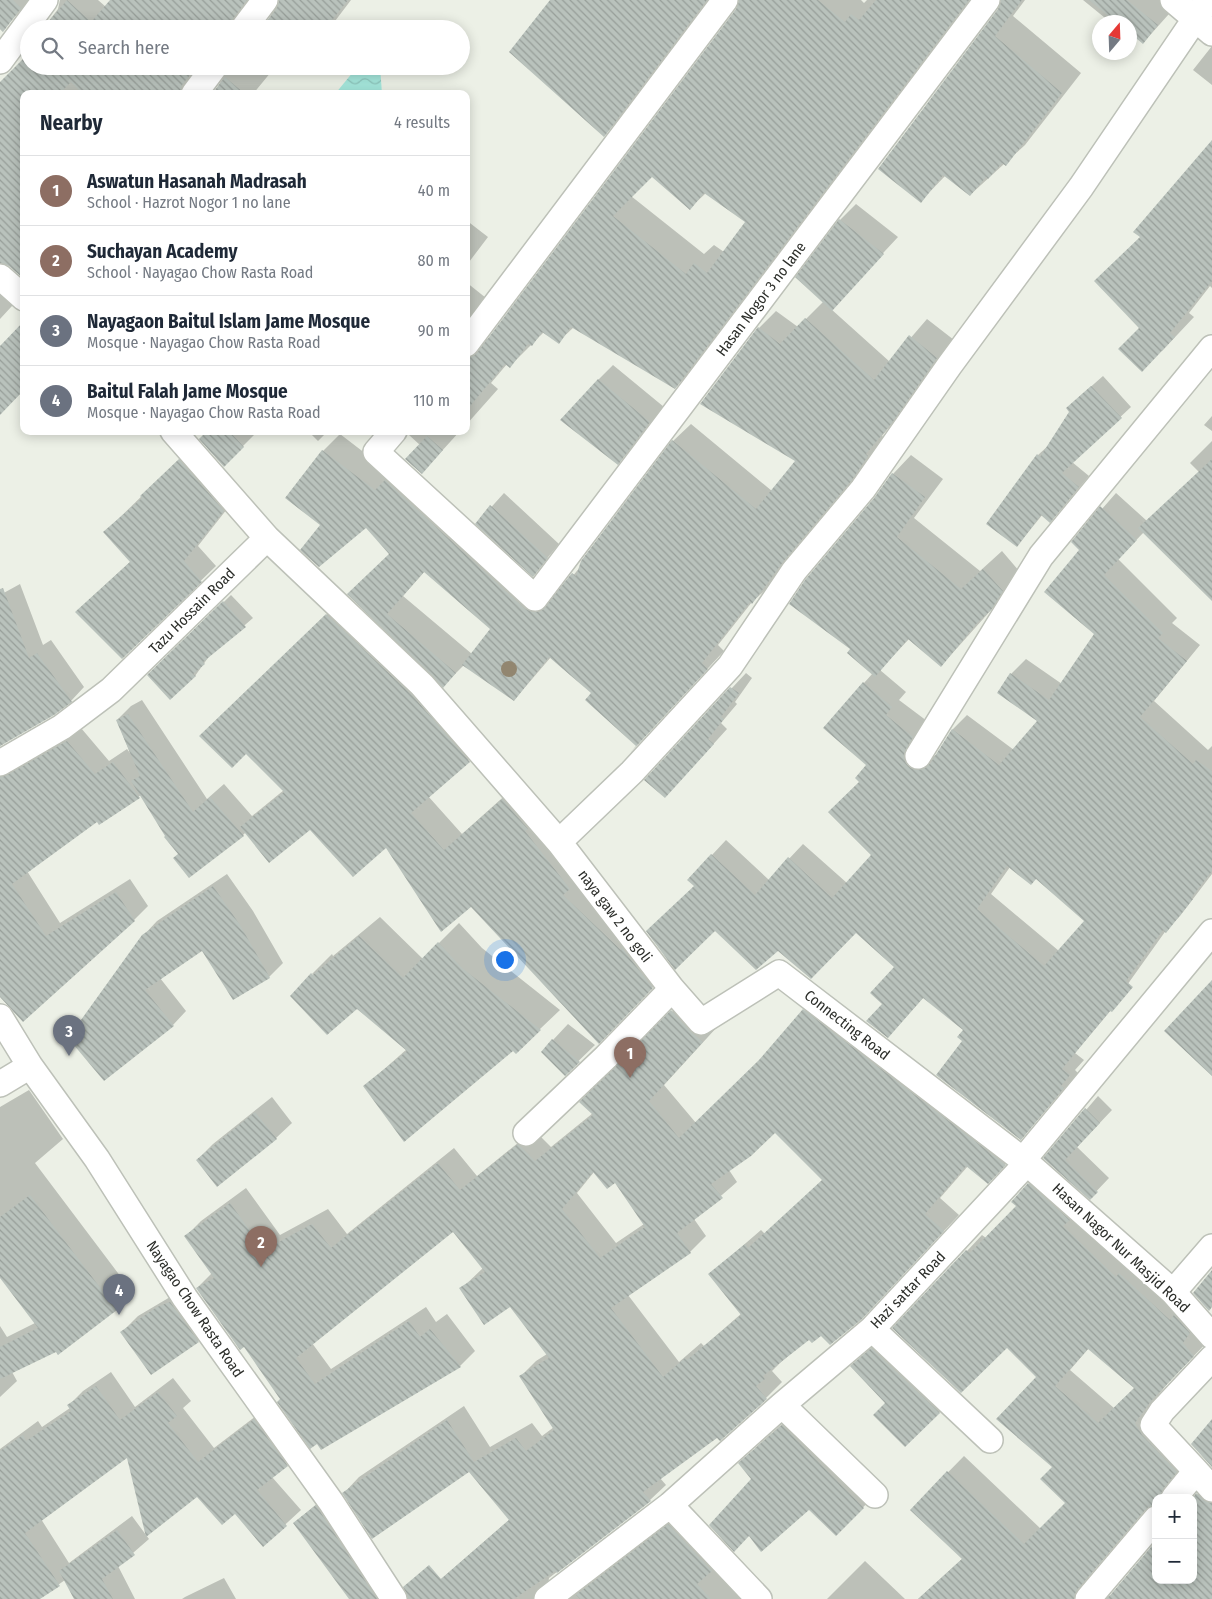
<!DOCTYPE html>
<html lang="en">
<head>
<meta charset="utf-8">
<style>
  body { margin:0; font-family:"Fira Sans Condensed",sans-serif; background:#f2f2f3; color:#1f2937 }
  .controls { position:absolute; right:15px; bottom:15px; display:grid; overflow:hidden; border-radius:10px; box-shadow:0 2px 12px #0003 }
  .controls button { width:45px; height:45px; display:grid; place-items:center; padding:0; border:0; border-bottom:1px solid #e0e1e3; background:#fff; color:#1f2937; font:25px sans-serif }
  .compass { position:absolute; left:1092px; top:15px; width:45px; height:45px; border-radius:50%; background:#fff; box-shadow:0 2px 12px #0003; rotate:19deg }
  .you { position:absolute; left:504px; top:959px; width:18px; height:18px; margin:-12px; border:4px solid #fff; border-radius:50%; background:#1a73e8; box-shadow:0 0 0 8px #1a73e833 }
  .badge { display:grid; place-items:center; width:32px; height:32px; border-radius:50%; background:#0f766e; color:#fff; font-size:16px; font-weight:700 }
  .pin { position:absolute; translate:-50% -41px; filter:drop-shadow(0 1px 2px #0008) }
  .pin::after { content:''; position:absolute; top:26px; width:18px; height:15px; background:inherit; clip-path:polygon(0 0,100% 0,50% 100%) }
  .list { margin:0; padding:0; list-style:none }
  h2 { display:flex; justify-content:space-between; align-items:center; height:65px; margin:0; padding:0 20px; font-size:21px }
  h2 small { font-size:16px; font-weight:400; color:#747a83 }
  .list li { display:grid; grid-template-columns:32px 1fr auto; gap:15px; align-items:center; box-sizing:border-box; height:70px; padding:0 20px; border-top:1px solid #e0e1e3 }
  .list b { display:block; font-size:19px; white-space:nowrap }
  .list p { margin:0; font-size:16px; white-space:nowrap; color:#747a83 }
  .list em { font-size:16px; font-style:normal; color:#747a83 }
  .icon { flex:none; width:28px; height:28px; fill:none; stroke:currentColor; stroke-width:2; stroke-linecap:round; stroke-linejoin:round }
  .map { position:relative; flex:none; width:1212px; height:1599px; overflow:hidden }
  .search { position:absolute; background:#fff; box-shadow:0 2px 12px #0003; left:20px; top:20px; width:450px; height:55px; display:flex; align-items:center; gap:12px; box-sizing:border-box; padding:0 18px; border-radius:28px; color:#747a83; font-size:19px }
  .panel { position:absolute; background:#fff; box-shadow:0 2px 12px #0003; left:20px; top:90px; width:450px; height:345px; border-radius:10px }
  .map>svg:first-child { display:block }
  .water { fill:url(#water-waves) }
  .shadow { fill:#0003; fill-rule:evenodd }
  .building { fill:url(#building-back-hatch); fill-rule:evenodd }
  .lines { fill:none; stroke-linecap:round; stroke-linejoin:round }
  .street-casing { stroke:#bdc1b8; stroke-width:28 }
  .street { stroke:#fff; stroke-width:25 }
  .tree { fill:#928670 }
  .labels { text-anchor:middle; stroke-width:5; stroke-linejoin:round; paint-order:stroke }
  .street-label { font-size:15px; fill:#2c2e2a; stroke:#fff }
</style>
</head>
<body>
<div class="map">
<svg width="1212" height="1599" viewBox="0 0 1212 1599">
  <defs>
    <pattern id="water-waves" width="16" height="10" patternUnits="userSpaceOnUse" patternTransform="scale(1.25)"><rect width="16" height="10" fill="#a5e7dc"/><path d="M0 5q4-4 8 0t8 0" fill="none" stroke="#8ec6bd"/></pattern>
    <pattern id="building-back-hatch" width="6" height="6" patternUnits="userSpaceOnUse" patternTransform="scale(1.25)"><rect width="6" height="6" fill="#b9c2bc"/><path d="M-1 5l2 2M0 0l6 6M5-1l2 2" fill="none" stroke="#979e99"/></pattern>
  </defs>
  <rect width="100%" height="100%" fill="#ecf0e6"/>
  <path class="water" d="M358,66H380L382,94H335Z"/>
  <path class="shadow" d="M0,0H30L3,30L0,27Z
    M60,0H98L106,7L112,0H251L256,29L263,28L280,0H351L329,29H43L58,9Z
    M552,0H710L623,116L604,135Z
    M740,0H861L864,3L867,0H972L694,368L675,388L574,327L558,342L544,332L510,366L507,364L491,383L498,389L466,425V282L486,298L484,339H489L738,9ZM652,176L690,208L706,193L747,221L724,252L714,245L704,254L631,196Z
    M1002,0H1025L1013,16L1081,73L1025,145L970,195L946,175L921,201Z
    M1083,0H1171L1177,5L1143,43L1130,32V22H1110Z
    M1212,46V85L1193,70Z
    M29,66H201L207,94L214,93L230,66H276L253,94H28Z
    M0,98L24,278L4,262H1V267L24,293L0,319Z
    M1212,141V288L1210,286L1189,313L1194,317L1162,351L1140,328L1141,237Z
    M856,204L898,237L831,309L890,362L927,319L954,340L912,400L882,436L885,438L869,461L800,543L770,586L752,602L718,645L724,651L647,734L551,657L514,700L464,665L443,686L349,594L390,554L366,527L322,525L323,451L340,434L550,595H557L581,566L673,441L691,424L772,491L796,461L759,328L776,311L798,327L824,301L797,277L840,220ZM425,571L492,629L472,654L403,596Z
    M466,220L488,237L466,266Z
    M613,365L664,407L632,449L617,463L598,380Z
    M1103,376L1131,407L1072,462L1089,476L1060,511L1050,521L1043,514L1017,546L1038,455L1049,445L1078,398Z
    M1212,416V431L1204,425Z
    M208,431H258L224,465Z
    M308,431H328L318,441Z
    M408,431H460L422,473L420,445L409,435Z
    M1212,441V599L1144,532L1118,559L1177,618L1172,623L1200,645L1154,701L1208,750L1212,746V874L1180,916L1167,929L1120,995L1122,997L1075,1053L1084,1060L1075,1070L1078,1073L1021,1139L964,1041L965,1030L924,997L888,1037L884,1004L896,967L856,931L778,949L695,885L712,855L726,840L769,880L803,844L847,883L872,855L861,782L868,765L864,683L873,673L852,649L875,499L893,474L911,455L943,479L914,518L980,571L1002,551L1020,572L1009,590L941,666L909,639L880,670L906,692L899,700L927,721L926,754L934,756L937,754L953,729L967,715L1014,750L1039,720L1011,674L1026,659L1062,684L1096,634L1081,550L1073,542L1116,493L1147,521L1199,472L1190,463ZM1010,867L1037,878L1086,921L1059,951L991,894Z
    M194,445L238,495L198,546L216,566L122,657L76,612L131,561L105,532Z
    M504,493L559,544L533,575L477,523Z
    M20,584L43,645L51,640L84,687L71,701L0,746V595Z
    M231,595L253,618L210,655L195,676L149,675Z
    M344,598L486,744L428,796L462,834L519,783L669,970L616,1025L472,906L386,846L310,828L246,832L243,835L180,853L141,795L99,823L97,820L27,871L60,923L130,879L148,906L134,920L0,978V752L81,728L109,761L127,749L130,753L117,720L131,706L142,700L207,799L224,784L252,816L284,790L218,719Z
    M746,673L752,678L735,702L737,704L721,723L727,729L679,782L646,780Z
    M227,874L253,911L283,963L269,977L234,999L203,949L160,978L186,1011L173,1025L104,1080L143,936L157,921Z
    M380,917L423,959L459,923L482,948L560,1010L540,1029L513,1049L365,1086L407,1049L357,1007L312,974L332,954L333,956Z
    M819,995L1020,1148L1004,1166H968L940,1198L959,1215L878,1301L821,1334L809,1338L780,1363L772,1371L782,1382L766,1398L720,1439L717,1436L660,1478L666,1485L650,1500L549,1578L548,1585L566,1598L573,1595L685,1509L745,1599H429L425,1594L441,1579L510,1519L470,1470L344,1493L359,1477L464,1406L490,1447L532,1423L542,1436L554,1427L520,1377L536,1361L547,1354L510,1305L461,1289L483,1268L453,1231L312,1343L331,1369L426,1307L436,1322L447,1314L475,1351L460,1366L282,1399L244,1345L197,1288L212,1273L186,1236L201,1221L246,1188L280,1235L328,1209L347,1234L454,1148L477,1176L534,1130L551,1147L593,1113L581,1102L688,996L718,1026L664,1085L696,1123L763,1058ZM775,1131L823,1180L765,1234L761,1230L710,1274L742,1313L704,1346L701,1343L679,1362L628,1295L690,1252L706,1236L694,1219L737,1182L729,1170ZM594,1172L615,1181L644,1224L616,1243L577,1193Z
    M568,1024L595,1045L565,1074L553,1040Z
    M29,1090L63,1139L35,1163L133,1293L116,1309L58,1353L56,1351L12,1372L17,1381L0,1397V1326L7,1337L35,1323L0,1276V1107Z
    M1098,1096L1112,1110L1077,1147L1109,1178L1090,1198L1045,1158Z
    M272,1097L292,1123L276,1138L197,1160L213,1144Z
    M1044,1168L1212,1337L1167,1384L1150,1406L1158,1419L1192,1455L1171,1498H1156L1092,1573L1089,1580L1102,1598L1156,1580H1193V1498H1181L1184,1495L1196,1496L1212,1479V1599H918L963,1558L911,1510L964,1456L1041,1529L1066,1503L1054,1467L1038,1377L967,1251L982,1235L986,1238L1017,1206L1029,1184ZM1089,1348L1136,1387L1114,1408L1070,1370Z
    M187,1287L214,1325L198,1341L122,1332L138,1316Z
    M884,1338L951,1401L905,1446L863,1355Z
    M111,1372L135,1407L173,1378L191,1401L183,1408L214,1448L269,1406L302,1451L272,1477L301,1510L263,1545L235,1513L197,1495L128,1456L41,1519L69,1563L132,1516L149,1539L118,1566L135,1599H75L65,1580L38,1599H0V1449L38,1421L42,1427L70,1408L69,1405L83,1391Z
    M798,1410L878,1492L836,1535L809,1508L753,1479L755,1448Z
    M331,1492L397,1592L408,1599H350L294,1523Z
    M865,1561L905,1599H827Z
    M224,1578L236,1599H182L185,1597Z"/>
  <path class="building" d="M0,0H13L21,8L3,32L0,29Z
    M67,0L91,22L110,0H247L232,20L229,29H42Z
    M279,0H348L325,29H274L266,23L277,8Z
    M550,0H707L604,137L509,52Z
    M739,0H818L845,22L851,14L859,20L876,0H969L675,389L571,327L559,344L542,332L532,346L528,344L510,368L505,364L466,411V358L477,353L736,9ZM652,177L690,210L704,193L745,222L707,273L694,263L686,274L613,216Z
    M1001,0H1022L995,36L1062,93L1006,166L1002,163L988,179L986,177L970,196L943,175L921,203L878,169L998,9Z
    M1089,0H1127L1158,25L1143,44L1130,33V22H1116Z
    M29,46V66H197L182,85L180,94H83L71,82L59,94H24V279L9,266L0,263V82L27,55L24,52Z
    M225,77L245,94H212Z
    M1212,140V281L1170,333L1175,337L1142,372L1118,349L1139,328L1094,281L1140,237L1133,232Z
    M839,219L884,254L832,311L795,277Z
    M805,318L874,380L909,335L937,358L895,419L866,454L868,456L852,480L783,562L752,604L750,602L702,663L708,669L630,753L636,746L585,700L591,693L549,657L514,701L462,665L490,629L424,572L387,614L456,673L443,688L347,594L389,554L366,528L319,567L300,550L320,525L285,498L322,450L375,490L385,480L525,609L533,612L541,611L572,573L576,576L581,561L672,440L756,509L795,461L700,404L758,327L780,344Z
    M24,321V390L0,415V346Z
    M598,379L650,422L618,465L560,420Z
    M1091,386L1122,418L1062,473L1079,487L1050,523L1041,515L1017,547L986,524L1037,454L1040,457L1069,412L1066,408Z
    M207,431H229L244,447L224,467L199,439Z
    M427,436L443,450L422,474L405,459Z
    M179,459L224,511L184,561L202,582L122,659L75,612L130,562L103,532L142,498L140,496Z
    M1212,459V601L1138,528Z
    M892,473L925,497L897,537L961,589L983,569L1003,591L991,610L977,623L941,667L908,639L875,677L847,653L850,649L789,604L805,580L874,498Z
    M490,505L548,558L533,577L475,524Z
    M1100,506L1137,540L1104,575L1163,633L1158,638L1187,661L1140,717L1193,764L1196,760L1212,771V871L1191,898L1193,899L1166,933L1163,930L1126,981L1133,987L1112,1012L1110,1011L1062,1069L1070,1075L1061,1086L1064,1088L1021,1140L936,1075L962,1041L957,1037L963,1030L923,998L888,1038L866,1021L882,1004L870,993L894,967L856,933L811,979L778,951L756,970L715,931L675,970L646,931L694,886L687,880L711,854L755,895L788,857L832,898L871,855L828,812L859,782L855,778L866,765L823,728L863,682L892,707L886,715L913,737L904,755L906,763L911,768L918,770L930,764L952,729L999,765L1037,721L997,693L1010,673L1049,700L1094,634L1044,592L1079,550L1071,542ZM1007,866L1031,885L1036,879L1084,921L1044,966L977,909Z
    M3,588L29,658L37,653L72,702L54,715L0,746V589Z
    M223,601L246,627L203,662L205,664L193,674L196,676L170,700L147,675Z
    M326,614L412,695L470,762L411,813L444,850L502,799L528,829L525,831L570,889L563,895L621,950L622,948L653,988L599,1044L471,907L441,932L386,848L353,877L310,830L269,863L240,827L284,792L246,754L232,768L199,736Z
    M730,687L739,693L721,717L724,719L708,739L714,744L665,798L644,780Z
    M128,714L193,812L210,797L244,836L189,878L173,858L178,854L164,837L165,836L131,781L140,776L116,720Z
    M67,741L95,774L113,762L140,798L99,825L97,822L12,884L46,936L116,892L135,921L23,1022L0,997V777L7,775Z
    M213,886L240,925L270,978L233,1000L202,951L145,990L174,1026L104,1081L68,1038L142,935Z
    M359,936L403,978L438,942L462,968L541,1030L516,1054L513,1051L404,1142L363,1086L407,1051L357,1009L327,1035L290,996L311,973L313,975Z
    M1212,980V1076L1164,1031Z
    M803,1009L1006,1165L988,1184L966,1166L925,1214L944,1231L862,1319L830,1345L821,1336L812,1343L809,1340L763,1376L765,1379L756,1386L767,1399L720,1441L717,1438L643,1492L651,1501L557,1573L555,1571L514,1599H408L403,1587L429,1565L441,1579L509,1520L469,1472L372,1539L342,1493L447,1420L474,1462L516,1438L526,1451L554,1430L519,1376L549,1358L510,1307L484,1325L459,1288L485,1272L453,1232L296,1358L315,1384L409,1321L420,1337L430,1329L461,1367L321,1450L317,1444L310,1449L277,1402L280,1399L244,1347L240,1350L196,1288L214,1278L184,1236L230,1203L264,1250L312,1224L331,1248L438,1163L460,1190L518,1144L535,1161L593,1115L579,1102L671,1010L690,1031L703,1042L649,1101L679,1138L759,1060ZM775,1133L822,1180L748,1248L745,1244L708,1274L741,1315L687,1360L685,1358L663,1377L611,1308L691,1253L677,1233L723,1198L711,1184L751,1156ZM593,1172L607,1189L615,1183L645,1227L600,1258L562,1209Z
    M552,1039L580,1062L565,1076L541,1052Z
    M1085,1108L1100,1123L1065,1160L1098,1192L1090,1200L1043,1158Z
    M255,1112L277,1139L217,1187L196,1160Z
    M1028,1183L1070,1220L1063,1226L1116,1277L1119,1273L1170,1320L1174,1315L1190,1333L1183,1343L1194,1356L1151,1401L1135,1423L1142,1435L1177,1472L1163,1489L1160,1498H1156V1505L1145,1510L1077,1590L1074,1599H918L962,1559L910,1510L947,1471L1024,1544L1065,1503L1040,1479L1052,1467L996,1419L1036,1377L1007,1348L961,1393L892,1328L966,1250L970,1253L1016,1206L1011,1202ZM1088,1349L1134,1388L1098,1423L1055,1386Z
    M30,1195L117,1310L58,1355L56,1352L0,1379V1347L38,1328L0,1278V1217Z
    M1212,1270V1307L1209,1311L1193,1293Z
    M170,1302L199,1342L151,1375L120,1332L157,1307Z
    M871,1348L940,1413L905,1447L873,1415L885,1403L850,1366Z
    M96,1386L120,1420L158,1392L177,1416L168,1423L198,1462L254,1419L288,1466L257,1490L287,1526L263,1547L235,1514L222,1525L197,1497L146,1537L127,1458L25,1533L60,1586L40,1599H0V1451L23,1435L26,1441L71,1411L67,1405Z
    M1212,1419V1467L1191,1444Z
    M782,1425L864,1508L836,1536L809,1510L761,1552L749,1536L734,1552L709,1525L751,1479L738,1463Z
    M1196,1493L1207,1502L1212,1503V1599H1107L1156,1541V1580H1193V1498Z
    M316,1505L319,1510L377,1599H349L293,1523Z
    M668,1524L712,1571L697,1584L711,1599H580L576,1595Z
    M117,1530L135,1555L102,1579L113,1599H74L59,1571Z"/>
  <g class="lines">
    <g class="street-casing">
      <path id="street" d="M1173,0L1212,33
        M243,29L265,0
        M0,61L45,0
        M194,94L215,66
        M0,277L24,298
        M466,344L725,0
        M394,431L376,452L535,598L987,0
        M267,538L422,685L559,842L672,989L701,1022L779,973L1023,1160
        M918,756L1041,556L1212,348
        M0,763L62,727L111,690L267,538L173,431
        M559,842L632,772L730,666L794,571L863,489L949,366L1081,187L1208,0
        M0,1017L30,1066L97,1159L185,1298L331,1502L394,1599
        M0,1084L30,1066
        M526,1133L606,1057L672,989
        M1027,1163L1173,1292L1212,1336
        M1173,1292L1212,1247
        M872,1329L990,1440
        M782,1405L875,1495
        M1196,1471L1212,1489
        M1174,1498L1196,1471L1153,1425L1162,1411L1212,1358
        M670,1505L759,1599
        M547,1599L670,1505L782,1405L872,1329L1027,1163L1023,1160L1212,932
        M1088,1599L1156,1519"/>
    </g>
    <use href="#street" class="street"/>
  </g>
  <circle class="tree" cx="509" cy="669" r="8"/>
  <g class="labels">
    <g class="street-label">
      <text transform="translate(761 299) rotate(-53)" y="5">Hasan Nogor 3 no lane</text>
      <text transform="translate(192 611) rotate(-45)" y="5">Tazu Hossain Road</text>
      <text transform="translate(615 916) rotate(53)" y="5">naya gaw 2 no goli</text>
      <text transform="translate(847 1025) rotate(38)" y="5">Connecting Road</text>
      <text transform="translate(1121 1248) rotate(43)" y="5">Hasan Nagor Nur Masjid Road</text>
      <text transform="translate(908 1290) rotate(-46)" y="5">Hazi sattar Road</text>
      <text transform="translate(195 1309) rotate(56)" y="5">Nayagao Chow Rasta Road</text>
    </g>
  </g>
</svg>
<div class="controls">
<button>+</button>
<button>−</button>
</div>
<svg class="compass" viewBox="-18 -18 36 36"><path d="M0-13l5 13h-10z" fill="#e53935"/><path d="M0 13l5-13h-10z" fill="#747a83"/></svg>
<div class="you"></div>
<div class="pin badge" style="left:630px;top:1078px;background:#8d6e63">1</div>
<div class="pin badge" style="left:261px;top:1267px;background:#8d6e63">2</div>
<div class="pin badge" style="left:69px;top:1056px;background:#6b7280">3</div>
<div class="pin badge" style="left:119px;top:1315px;background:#6b7280">4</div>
<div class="search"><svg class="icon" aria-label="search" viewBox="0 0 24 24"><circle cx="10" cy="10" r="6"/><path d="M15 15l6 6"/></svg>Search here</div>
<section class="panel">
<h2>Nearby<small>4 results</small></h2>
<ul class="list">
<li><span class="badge" style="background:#8d6e63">1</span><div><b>Aswatun Hasanah Madrasah</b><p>School · Hazrot Nogor 1 no lane</p></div><em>40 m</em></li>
<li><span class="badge" style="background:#8d6e63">2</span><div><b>Suchayan Academy</b><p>School · Nayagao Chow Rasta Road</p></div><em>80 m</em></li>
<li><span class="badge" style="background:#6b7280">3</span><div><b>Nayagaon Baitul Islam Jame Mosque</b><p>Mosque · Nayagao Chow Rasta Road</p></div><em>90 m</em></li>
<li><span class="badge" style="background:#6b7280">4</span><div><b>Baitul Falah Jame Mosque</b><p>Mosque · Nayagao Chow Rasta Road</p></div><em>110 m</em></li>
</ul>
</section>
</div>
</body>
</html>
